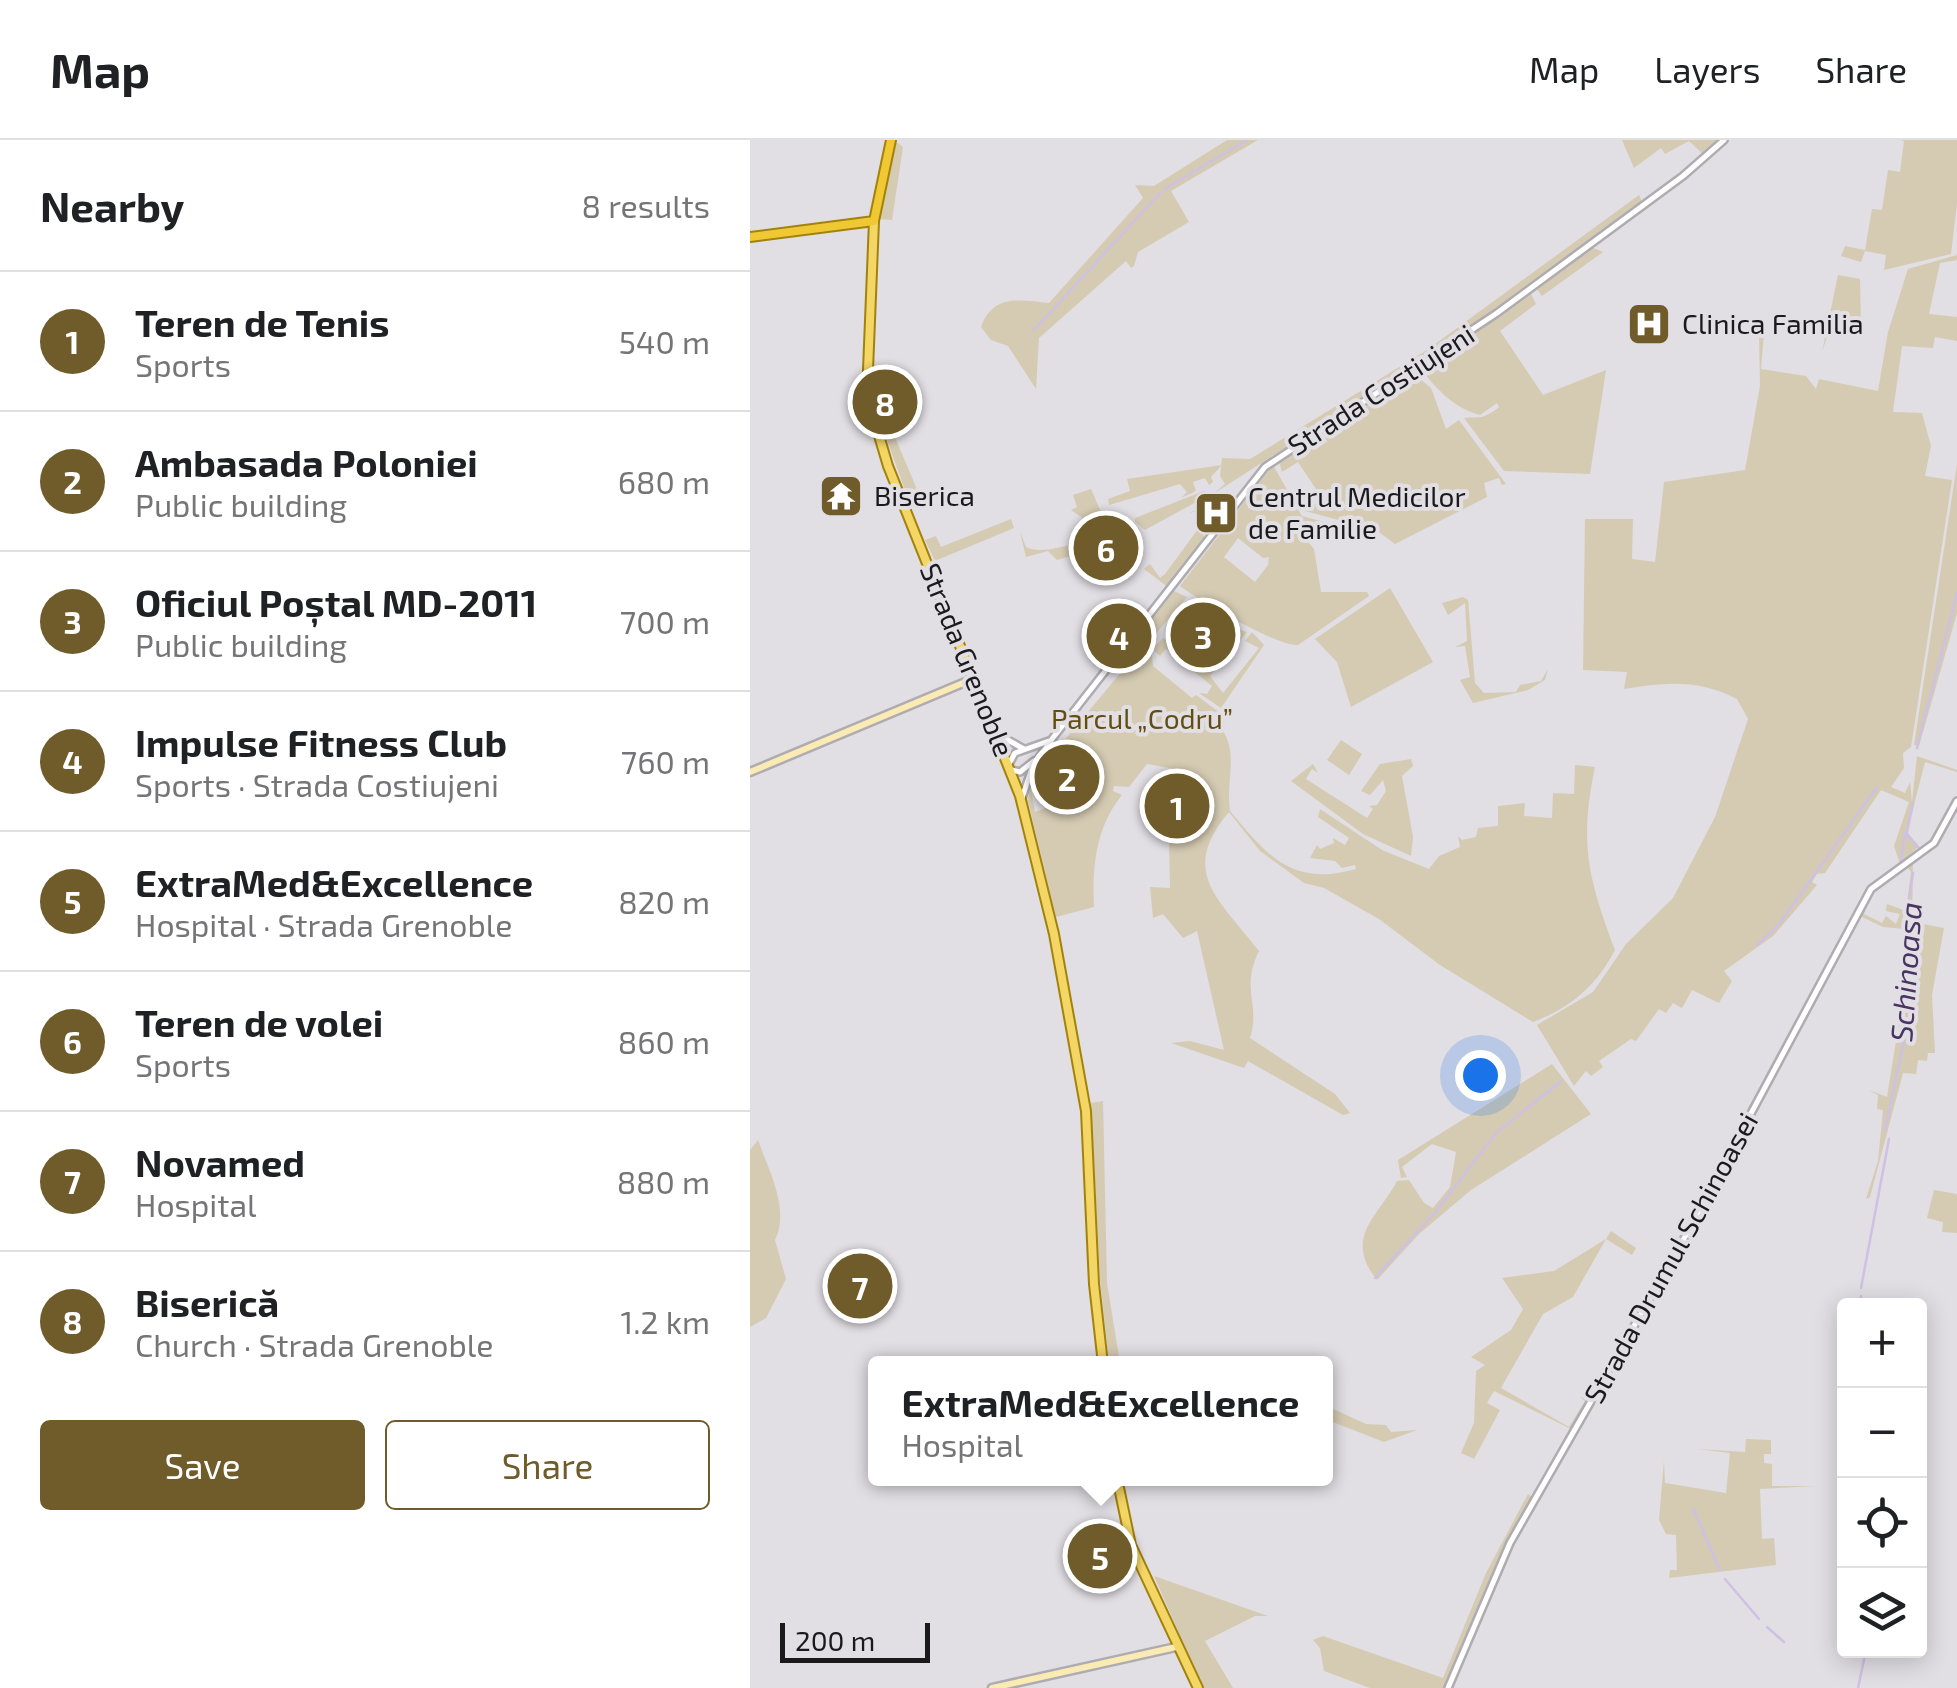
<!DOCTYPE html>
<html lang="en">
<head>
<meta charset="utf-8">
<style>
  body { margin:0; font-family:"Exo 2",sans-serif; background:#f2f2f2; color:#202124 }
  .controls { position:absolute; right:30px; bottom:30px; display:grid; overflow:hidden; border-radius:10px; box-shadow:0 5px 25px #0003 }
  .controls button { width:90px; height:90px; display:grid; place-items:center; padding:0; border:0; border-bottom:2px solid #e0e0e0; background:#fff; color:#202124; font:50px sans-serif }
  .scale { position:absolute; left:30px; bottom:25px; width:150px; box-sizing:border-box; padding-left:10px; border:5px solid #1a191b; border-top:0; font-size:28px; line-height:35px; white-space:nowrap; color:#1a191b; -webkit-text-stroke:8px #e1dee4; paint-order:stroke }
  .you { position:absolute; left:730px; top:935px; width:35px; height:35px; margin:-25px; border:8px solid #fff; border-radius:50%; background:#1a73e8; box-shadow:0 0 0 15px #1a73e833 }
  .badge { display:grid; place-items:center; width:65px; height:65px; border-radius:50%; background:#6f5c2a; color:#fff; font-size:32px; font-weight:700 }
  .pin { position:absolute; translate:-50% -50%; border:5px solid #fff; box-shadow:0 2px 10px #0006 }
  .popup { position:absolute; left:118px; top:1216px; width:465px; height:130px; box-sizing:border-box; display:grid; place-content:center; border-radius:10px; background:#fff; filter:drop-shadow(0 2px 8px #0005); font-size:32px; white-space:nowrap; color:#757577 }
  .popup b { font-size:38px; color:#202124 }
  .popup::after { content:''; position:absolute; left:50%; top:100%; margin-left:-20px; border:20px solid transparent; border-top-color:#fff }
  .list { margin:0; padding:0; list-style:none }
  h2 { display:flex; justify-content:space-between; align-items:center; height:130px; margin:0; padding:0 40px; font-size:42px }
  h2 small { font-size:32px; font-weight:400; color:#757577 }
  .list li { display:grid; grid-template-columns:65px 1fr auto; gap:30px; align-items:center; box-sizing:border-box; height:140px; padding:0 40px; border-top:2px solid #e0e0e0 }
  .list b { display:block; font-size:38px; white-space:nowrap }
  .list p { margin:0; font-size:32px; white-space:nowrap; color:#757577 }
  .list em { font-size:32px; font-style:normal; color:#757577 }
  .actions { display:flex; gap:20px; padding:30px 40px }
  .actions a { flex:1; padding:22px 0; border:2px solid #6f5c2a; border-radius:10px; text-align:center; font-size:35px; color:#6f5c2a }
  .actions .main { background:#6f5c2a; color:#fff }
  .icon { flex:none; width:55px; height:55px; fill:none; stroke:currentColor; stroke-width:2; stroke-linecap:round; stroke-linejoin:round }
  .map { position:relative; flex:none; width:1207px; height:1548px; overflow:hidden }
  header { display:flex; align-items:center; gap:60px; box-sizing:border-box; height:140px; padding:0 50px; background:#fff; border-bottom:2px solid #e0e0e0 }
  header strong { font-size:48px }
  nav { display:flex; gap:55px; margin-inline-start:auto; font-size:35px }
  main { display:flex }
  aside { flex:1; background:#fff }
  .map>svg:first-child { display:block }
  .green { fill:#d5cbb3; fill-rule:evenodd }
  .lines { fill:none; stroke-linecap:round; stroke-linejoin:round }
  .stream { stroke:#cec1e3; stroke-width:2.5 }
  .tertiary-casing { stroke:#aeacb1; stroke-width:10 }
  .secondary-casing { stroke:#aeacb1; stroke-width:11 }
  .primary-casing { stroke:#a3820a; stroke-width:12 }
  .trunk-casing { stroke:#a3820a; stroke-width:12 }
  .tertiary { stroke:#fff; stroke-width:5 }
  .secondary { stroke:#faeab3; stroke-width:6 }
  .primary { stroke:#f4d667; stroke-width:8 }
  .trunk { stroke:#f0c834; stroke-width:8 }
  .labels { text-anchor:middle; stroke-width:8; stroke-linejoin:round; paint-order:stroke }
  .poi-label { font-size:28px; fill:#1a191b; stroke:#e1dee4; text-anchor:start }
  .street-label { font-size:28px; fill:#1a191b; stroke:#e1dee4 }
  .park-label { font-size:28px; fill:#634e12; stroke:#e1dee4 }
  .water-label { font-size:30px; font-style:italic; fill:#493462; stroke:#e1dee4 }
</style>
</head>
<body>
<header>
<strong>Map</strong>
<nav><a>Map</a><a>Layers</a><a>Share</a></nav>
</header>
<main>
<aside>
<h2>Nearby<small>8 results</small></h2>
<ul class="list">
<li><span class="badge">1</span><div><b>Teren de Tenis</b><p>Sports</p></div><em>540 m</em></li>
<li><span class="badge">2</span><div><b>Ambasada Poloniei</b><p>Public building</p></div><em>680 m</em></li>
<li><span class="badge">3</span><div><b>Oficiul Poștal MD-2011</b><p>Public building</p></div><em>700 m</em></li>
<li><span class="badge">4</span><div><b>Impulse Fitness Club</b><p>Sports · Strada Costiujeni</p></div><em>760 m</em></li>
<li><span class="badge">5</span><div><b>ExtraMed&amp;Excellence</b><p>Hospital · Strada Grenoble</p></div><em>820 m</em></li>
<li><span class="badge">6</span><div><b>Teren de volei</b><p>Sports</p></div><em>860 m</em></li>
<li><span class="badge">7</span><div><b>Novamed</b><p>Hospital</p></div><em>880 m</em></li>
<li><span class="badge">8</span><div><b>Biserică</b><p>Church · Strada Grenoble</p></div><em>1.2 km</em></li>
</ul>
<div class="actions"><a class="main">Save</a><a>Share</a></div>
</aside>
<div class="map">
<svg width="1207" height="1548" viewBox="0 0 1207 1548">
  <rect width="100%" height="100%" fill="#e1dee4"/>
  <path class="green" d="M477,0H508L421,51L439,82L388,112L384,126L381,128L376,121L289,198L286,249L258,206L241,200L231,187C243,154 269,160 299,163L393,58L385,45L404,46Z
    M872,0H970L955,16L939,1L915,14L911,8L884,28Z
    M1150,0H1207V64L1201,114L1134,130L1136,115L1115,111L1111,122L1091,116L1095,106L1115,110L1122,69L1132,70L1138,30L1150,32L1154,1Z
    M145,1L153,7L142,80L129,79Z
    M889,55L892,62L715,193L463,354L475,344L470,336L472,318L500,319L677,210Z
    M841,107L853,112L792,156L786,148Z
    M1207,115V120L1190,123L1179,174L1207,177V201L1185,197L1183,208L1152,206L1143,272L1172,273L1181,306L1175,336L1202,340L1161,607L1153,613L1154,628L1141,647L1155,653L1160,642L1162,662L1167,616L1207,630V632L1175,622L1157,692L1168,707L1150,724L1144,706L1159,662L1131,650L1075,733L1067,734L1062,742L1067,745L1023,796L974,831L982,841L969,863L942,850L932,868L923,863L916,873L909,869L886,901L881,899L849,921L853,927L841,936L836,931L824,946L787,885L843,852L876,804L923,758L965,677L998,579L987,559C949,539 915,542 874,549L877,532L833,530L835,379H883L882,419L905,422L914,342L995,330L1010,246L1009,193H1014L1011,229L1056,236L1066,249L1069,239L1128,251L1138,192L1158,129Z
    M1088,135L1110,139L1111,185L1082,182L1072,212Z
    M780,152L786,164L750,191L793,255L856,230L840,334L754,331L714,278C729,276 732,281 749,267L747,263L730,275C704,268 689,251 672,231Z
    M664,234L681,248L696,289L709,280L756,344L752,345L749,338L734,343L737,357L645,404L626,390L555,371L548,360L558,370L572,358L548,322L532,332L529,321L567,296L578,303L572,293Z
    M134,271L171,359L160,364L127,272Z
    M1207,324V473L1169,606L1164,605Z
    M472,325L461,337L463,342L459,345L455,338L443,342L446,351L431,358L437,352L430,344L359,365L358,359L380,351L377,339Z
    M523,325L552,376L626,396V400L617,399L618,395L558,382L555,398L564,409L571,452H617L619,456L548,505C527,506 451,462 430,446ZM488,398L513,418L519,417L518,425L505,442L474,417Z
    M341,349L351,372L356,370L360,380L353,387L351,373L334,379L321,370L327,367L323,355Z
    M454,351L459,355L395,390L385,382V378Z
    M449,368L465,379L453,395L455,401L418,447L394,429L400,424L410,438L415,434L451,385L454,376L446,371L440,373Z
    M261,379L264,388L185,421L175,400L186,396L191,407Z
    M270,392L276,407C296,418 343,394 370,396L353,412L351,407L307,420L298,411L276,417Z
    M640,448L683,522L601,567L587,522L565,499Z
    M424,451L437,457L396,505L387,499Z
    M713,457L718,460L725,543L734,553L766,552L770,545L791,541L798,529L795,540L778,550L723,563L710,540L720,537L715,506L705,507L717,501L715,463L698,475L692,463Z
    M485,488L497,492L460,536L473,553L509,508L495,501L502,492L514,505L471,568L449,553L457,554L462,546L416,509L410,516L417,522L402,509L413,498L430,511L437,502L454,523L462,514L467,516Z
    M393,506L402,515L403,526L442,558L446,555L469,572L468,584C491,611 475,638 480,671C518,717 543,747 606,729L605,725L592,728L585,721L560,718L567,705L570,709L584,703L583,698L595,705L599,698L568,677L570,669L632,710L679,729L689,716L710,707L708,696L712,700L726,697L728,688L748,686V666L775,663L774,676L802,678L803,653L824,654L825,625L845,627C829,703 838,738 865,810C846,846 822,867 783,882L690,825L629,779L574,748L554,743L510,711L479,672C428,732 469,759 509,811C490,850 511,864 500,898L585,954L600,973L593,975L498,921L494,928L421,903L440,901L474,910L447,791L433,798L413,774L403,778L400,747L420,748L419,697L427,682L415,676L427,651L439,657L434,669L451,641L436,631L397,624L379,647L364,646L363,651L372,655C346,687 342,726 344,767L306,777L278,661L280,644L285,672L311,662L342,633L312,603Z
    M591,600L612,614L599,635L577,620Z
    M661,619L663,626L652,636L663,697L661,716L613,694L541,641L563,624L568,633L562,629L556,639L617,678L623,669L619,666L627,665L636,651L633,640L620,655L611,651L630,624Z
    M1163,722L1162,782L1194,788L1182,855L1185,913H1178L1177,921L1168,920L1166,934L1153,933L1120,1057L1116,1059L1128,1021L1133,970L1127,969L1128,955L1119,950L1137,957L1153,858L1155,789L1133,787L1110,776L1117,764L1114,774L1132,783L1136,776L1146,784L1150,774L1136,771L1137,764L1156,771L1161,732L1157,727Z
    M802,924L841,974L721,1050L669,1094L627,1140C593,1097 628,1077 647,1041L659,1040L674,1063L683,1068L700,1047L706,1012L682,1004L652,1027L657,1037L651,1038L648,1020Z
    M353,961L357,1143L370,1223H359L350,1139L341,963Z
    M8,1000C19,1031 40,1069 25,1100L36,1139L16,1178L0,1187V1010Z
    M1184,1050L1207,1054V1093L1192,1092L1193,1082L1177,1078Z
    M861,1091L886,1108L882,1115L856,1099L823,1157L793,1174L751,1248L819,1287L835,1261L830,1257L837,1259L823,1289H821L744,1251L737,1263L750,1270L724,1319L711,1313L724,1283L726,1231L735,1225L721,1217L761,1190L773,1169L752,1138L804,1131L856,1099Z
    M579,1267L616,1284L636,1285L641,1292L667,1290L634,1302L575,1279Z
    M996,1299L1021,1300V1314H1014V1323L1022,1324V1346H1066L1010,1349L1012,1399L1024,1398L1026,1425L919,1438L920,1430H927L926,1395L916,1394L909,1380L914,1321L915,1343L976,1353L980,1313L947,1309L995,1312Z
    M778,1354L783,1358L755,1409L696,1548H620L574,1531L570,1508L563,1500L573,1496L693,1538L736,1433Z
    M404,1436L518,1476H505L455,1501L483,1548H453Z"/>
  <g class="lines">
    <path class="stream" d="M415,49L497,0
      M283,191L411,52
      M1167,608L1207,453
      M1157,694L1169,708
      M1156,697L1163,663
      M1151,722L1155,693
      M1007,805L1029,784L1127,647
      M1135,990L1159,877L1157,773L1163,733
      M625,1138L687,1070L746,993L811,941
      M1111,1148L1139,999
      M1110,1166L1111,1156
      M943,1369L970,1430
      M975,1439L1009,1479
      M1017,1487L1034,1502
      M1108,1548L1116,1510"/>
    <g class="tertiary-casing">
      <path id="tertiary" d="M249,595L274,609
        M260,622L265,613L299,601
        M262,630L270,632L284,621
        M272,658L282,628L302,599L515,327L747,173L933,36L974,0
        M698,1548L760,1403L936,1095L1121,749L1184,703L1207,661"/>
    </g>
    <g class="secondary-casing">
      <path id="secondary" d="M0,632L225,538
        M242,1548L426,1507"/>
    </g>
    <g class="primary-casing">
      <path id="primary" d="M124,81L117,255L138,326L270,656L304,794L336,971L344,1144L353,1224
        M367,1338L381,1405L448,1548"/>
    </g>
    <g class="trunk-casing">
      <path id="trunk" d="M0,97L124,81L141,0"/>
    </g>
    <use href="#tertiary" class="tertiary"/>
    <use href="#secondary" class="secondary"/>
    <use href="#primary" class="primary"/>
    <use href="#trunk" class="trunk"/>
  </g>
  <defs>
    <g id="hospital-square" transform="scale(2.25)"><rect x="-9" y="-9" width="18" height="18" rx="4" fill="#6f5c2a" stroke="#e1dee4"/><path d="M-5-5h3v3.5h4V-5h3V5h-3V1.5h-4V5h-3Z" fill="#fff"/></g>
    <g id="temple-square" transform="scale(2.25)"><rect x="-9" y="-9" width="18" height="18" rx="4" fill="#6f5c2a" stroke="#e1dee4"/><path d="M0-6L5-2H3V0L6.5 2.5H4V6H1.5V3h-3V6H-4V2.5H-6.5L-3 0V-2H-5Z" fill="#fff"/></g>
  </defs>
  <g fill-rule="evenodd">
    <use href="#hospital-square" x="899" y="184"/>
    <use href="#temple-square" x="91" y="356"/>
    <use href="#hospital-square" x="466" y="373"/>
  </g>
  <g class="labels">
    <g class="poi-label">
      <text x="932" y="194">Clinica Familia</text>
      <text x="124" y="366">Biserica</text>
      <text x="498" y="367">Centrul Medicilor<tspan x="498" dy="32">de Familie</tspan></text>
    </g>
    <g class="street-label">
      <text transform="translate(631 250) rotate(-33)" y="10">Strada Costiujeni</text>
      <text transform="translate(217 520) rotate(68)" y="10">Strada Grenoble</text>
      <text transform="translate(921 1118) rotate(-61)" y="10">Strada Drumul Schinoasei</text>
    </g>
    <g class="park-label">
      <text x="392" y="589">Parcul „Codru”</text>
    </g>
    <g class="water-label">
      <text transform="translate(1157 832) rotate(-86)" y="10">Schinoasa</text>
    </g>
  </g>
</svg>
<div class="controls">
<button>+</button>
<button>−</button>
<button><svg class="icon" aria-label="locate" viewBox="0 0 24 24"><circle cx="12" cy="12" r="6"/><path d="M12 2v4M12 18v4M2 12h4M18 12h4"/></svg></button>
<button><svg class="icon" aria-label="layers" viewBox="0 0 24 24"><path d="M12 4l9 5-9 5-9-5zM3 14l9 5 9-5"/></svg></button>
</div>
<div class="scale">200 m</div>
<div class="you"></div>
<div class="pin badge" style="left:427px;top:666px">1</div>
<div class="pin badge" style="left:317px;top:637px">2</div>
<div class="pin badge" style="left:453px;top:495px">3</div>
<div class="pin badge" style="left:369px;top:496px">4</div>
<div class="pin badge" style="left:350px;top:1416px">5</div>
<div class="popup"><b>ExtraMed&amp;Excellence</b>Hospital</div>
<div class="pin badge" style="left:356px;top:408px">6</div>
<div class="pin badge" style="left:110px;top:1146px">7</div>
<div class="pin badge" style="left:135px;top:262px">8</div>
</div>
</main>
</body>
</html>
